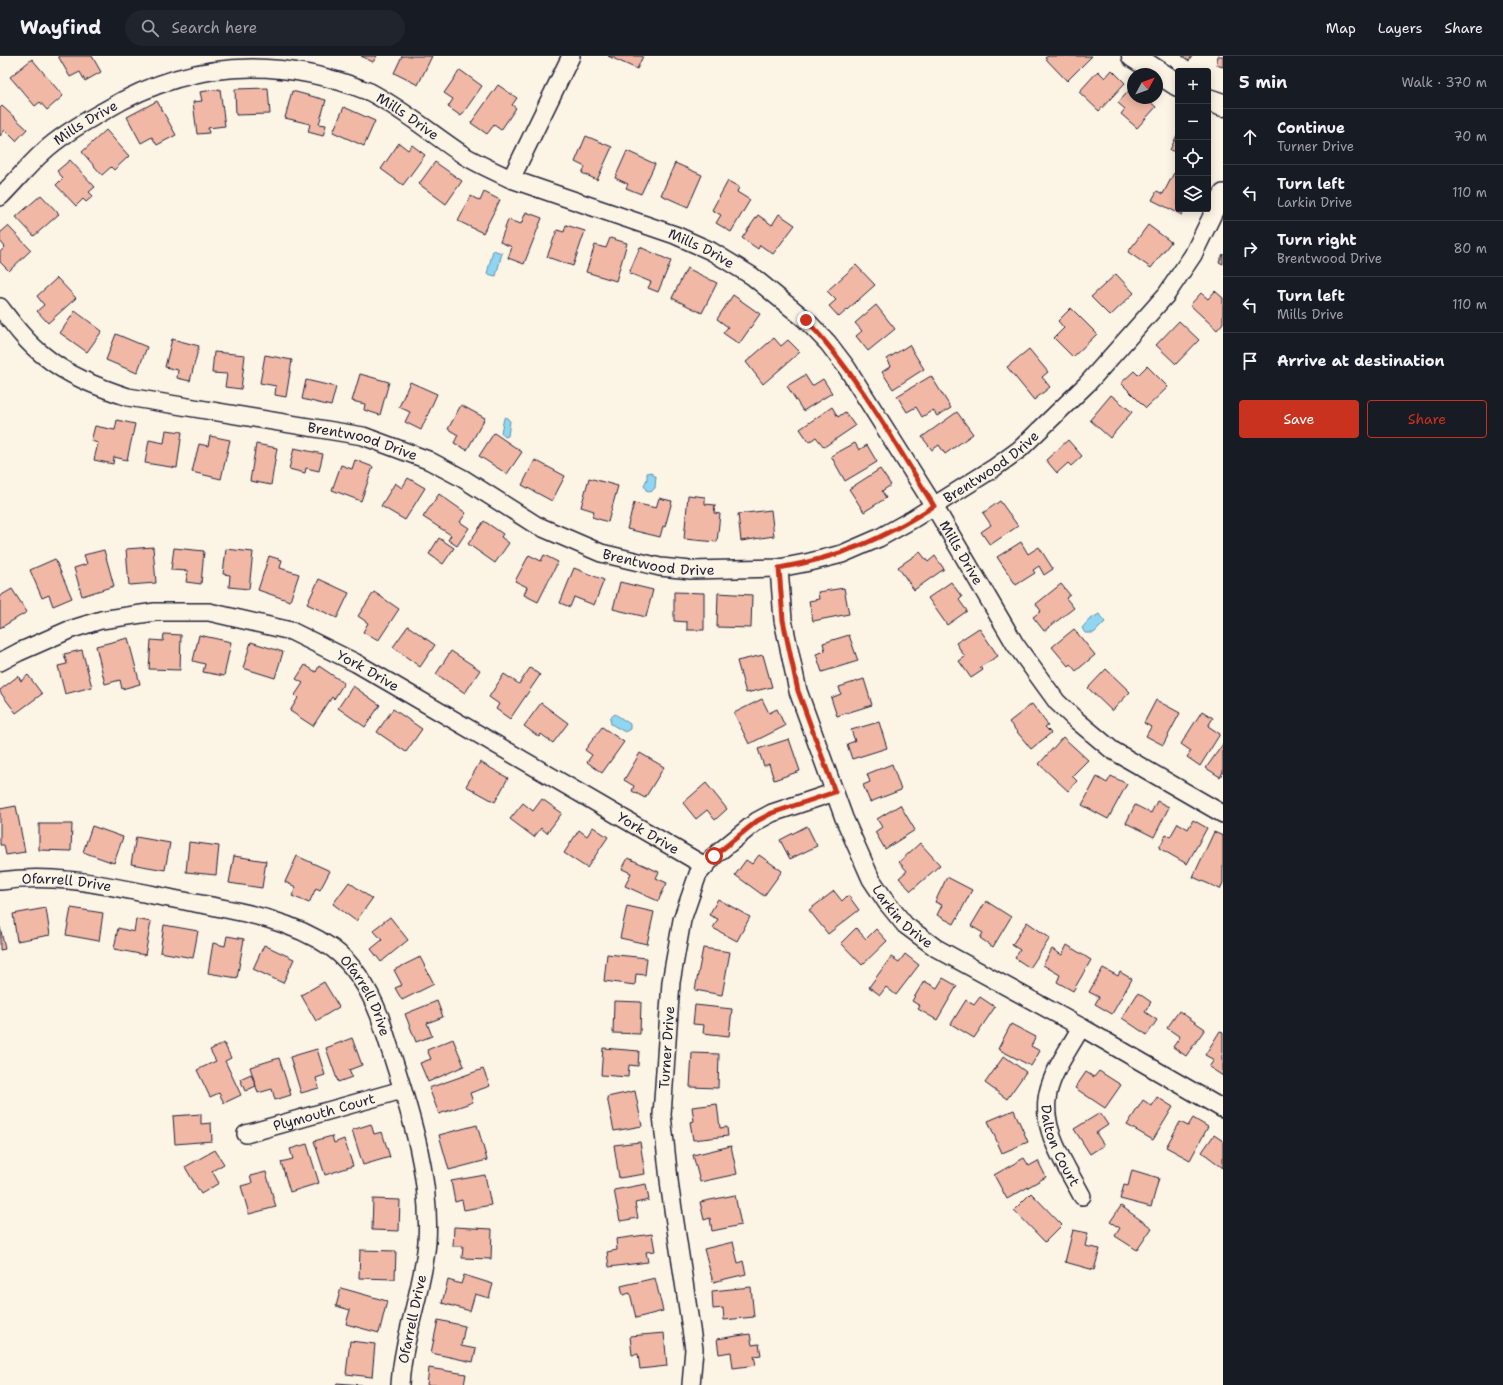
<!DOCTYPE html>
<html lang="en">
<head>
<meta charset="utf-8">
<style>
  body { margin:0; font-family:"Shantell Sans",sans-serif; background:#20242c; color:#f1f3f6 }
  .controls { position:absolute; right:12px; top:12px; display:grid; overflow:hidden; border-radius:4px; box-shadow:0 2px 10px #0003 }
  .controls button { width:36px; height:36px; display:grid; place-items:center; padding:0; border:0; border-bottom:1px solid #363941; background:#171b24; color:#f1f3f6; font:20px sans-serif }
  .compass { position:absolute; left:1127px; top:12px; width:36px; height:36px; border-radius:50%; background:#171b24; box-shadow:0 2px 10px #0003; rotate:49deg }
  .stop { position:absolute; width:12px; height:12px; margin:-9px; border:3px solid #c8321e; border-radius:50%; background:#fff }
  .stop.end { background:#c8321e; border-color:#fff; box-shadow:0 1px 4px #0008 }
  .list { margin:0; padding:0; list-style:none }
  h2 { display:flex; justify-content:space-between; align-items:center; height:52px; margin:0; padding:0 16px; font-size:17px }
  h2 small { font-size:13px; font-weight:400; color:#9ea1a6 }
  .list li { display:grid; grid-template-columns:26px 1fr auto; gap:12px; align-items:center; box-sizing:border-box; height:56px; padding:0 16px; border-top:1px solid #363941 }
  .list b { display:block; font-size:15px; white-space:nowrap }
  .list p { margin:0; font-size:13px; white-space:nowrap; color:#9ea1a6 }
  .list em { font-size:13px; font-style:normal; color:#9ea1a6 }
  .actions { display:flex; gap:8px; padding:12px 16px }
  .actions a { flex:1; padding:9px 0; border:1px solid #c8321e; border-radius:4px; text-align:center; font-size:14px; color:#c8321e }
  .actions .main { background:#c8321e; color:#fff }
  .icon { flex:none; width:22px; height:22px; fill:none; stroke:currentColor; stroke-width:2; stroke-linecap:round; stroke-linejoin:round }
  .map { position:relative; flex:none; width:1223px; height:1329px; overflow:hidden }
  header { display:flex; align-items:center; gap:24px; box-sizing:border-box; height:56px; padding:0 20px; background:#171b24; border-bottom:1px solid #363941 }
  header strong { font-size:19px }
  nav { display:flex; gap:22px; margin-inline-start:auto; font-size:14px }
  .search { width:280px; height:36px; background:#20242c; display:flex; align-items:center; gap:10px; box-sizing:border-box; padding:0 14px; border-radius:22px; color:#9ea1a6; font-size:15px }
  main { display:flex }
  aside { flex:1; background:#171b24 }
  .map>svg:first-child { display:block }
  .water { fill:#8fd6f1; stroke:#638ea8 }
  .building { fill:#f1b8a6; stroke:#22223b }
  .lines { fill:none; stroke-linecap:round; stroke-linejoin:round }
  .street-casing { stroke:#22223b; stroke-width:20 }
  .secondary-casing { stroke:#22223b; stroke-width:25 }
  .street { stroke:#fcf5e5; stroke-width:17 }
  .secondary { stroke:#fcf5e5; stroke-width:22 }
  .route { stroke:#c8321e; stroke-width:5 }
  .labels { text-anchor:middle; stroke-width:3.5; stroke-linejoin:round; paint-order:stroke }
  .street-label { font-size:14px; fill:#22223b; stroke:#fcf5e5 }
</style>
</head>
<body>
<header>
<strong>Wayfind</strong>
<div class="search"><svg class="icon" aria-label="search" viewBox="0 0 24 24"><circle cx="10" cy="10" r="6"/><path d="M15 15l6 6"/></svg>Search here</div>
<nav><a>Map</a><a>Layers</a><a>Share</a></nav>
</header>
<main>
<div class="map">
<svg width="1223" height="1329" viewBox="0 0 1223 1329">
  <rect width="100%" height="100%" fill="#fcf5e5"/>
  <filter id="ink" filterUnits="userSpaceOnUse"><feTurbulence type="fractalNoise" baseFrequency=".025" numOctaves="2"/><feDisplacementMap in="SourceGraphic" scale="8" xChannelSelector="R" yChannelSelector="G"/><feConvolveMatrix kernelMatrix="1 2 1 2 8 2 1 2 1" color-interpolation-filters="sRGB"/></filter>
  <g filter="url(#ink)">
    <path class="water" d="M493,194L502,197L496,220L487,218Z
      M506,361L510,365L508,380L505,381L501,376L504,362Z
      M651,416L654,420H656L655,432L651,436L646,434L644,429L647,423V417Z
      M1099,558L1105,566L1094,577H1085L1082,572L1089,564Z
      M615,658L630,668V673L625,676L611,668L610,662Z"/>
    <path class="building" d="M58,0H92L101,16L85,25L80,16L70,21Z
      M361,0H377L373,6Z
      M402,0H432L418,29L394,17Z
      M608,0H643L637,13Z
      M1048,0H1092L1067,25L1045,2Z
      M1182,0H1192L1189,5Z
      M1218,0H1223V11L1216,9Z
      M32,3L63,40L47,54L40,46L35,50L10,21Z
      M460,14L482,30L461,60L448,51L453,43L444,37Z
      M1112,14L1125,27L1099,55L1079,36L1098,15L1105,22Z
      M498,29L517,42L512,49L516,52L501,74L494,69L487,78L471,67Z
      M1133,30V42H1146L1156,51L1137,72L1121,58L1125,53L1118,47Z
      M268,32L270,58L236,59L235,33Z
      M220,33L225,70L208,72L209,77L197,78L193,46L202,45L200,36Z
      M292,35L326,44L319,68L326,69L323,80L308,76L310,68L285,62Z
      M157,45L176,79L157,89L152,81L141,87L127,61Z
      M2,50L27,73L16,85L5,74L0,80V52Z
      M344,51L375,65L364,90L333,76Z
      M106,74L129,100L114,114L111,111L102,119L82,96Z
      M1178,77V97L1170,94Z
      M586,80L612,91L597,124L582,117L585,111L575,106Z
      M399,87L408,94L412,89L425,99L403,129L381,113Z
      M627,95L655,108L641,138L626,132L628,128L615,122Z
      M70,104L95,131L89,136L93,140L86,146L83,143L76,150L56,129L63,122L57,115Z
      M435,106L462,125L446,148L419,128Z
      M675,107L702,119L688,151L661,139Z
      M1174,117L1178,119V153H1185L1182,159L1152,144L1157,135L1163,138Z
      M728,125L739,131L737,136L750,144L731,176L716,167L721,159L712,154Z
      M484,136L500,144L483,177L458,165L471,140L480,145Z
      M41,139L59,158L34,180L16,161Z
      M526,156L542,162L524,208L508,202L512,191L500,186L508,164L521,168Z
      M779,158L795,169L773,198L760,189L758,193L742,182L758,159L772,169Z
      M566,169L585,175L573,210L547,201L557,174L564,176Z
      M1148,169L1171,186L1151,212L1128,196Z
      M8,170L31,194L9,215L0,206V196L5,191L0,185V177Z
      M610,182L627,187L616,225L586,216L595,189L606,192Z
      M640,191L671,205L658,236L648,232L651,226L629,217Z
      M1223,198V208L1219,206Z
      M856,209L875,229L839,261L829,250L836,244L827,235Z
      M687,212L717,227L702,257L672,242Z
      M1116,218L1134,237L1110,260L1091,241Z
      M57,222L76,242L48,267L37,255L44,249L37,240Z
      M1215,235L1223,242V267L1217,274L1190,249L1201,237L1208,243Z
      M733,239L760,258L739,288L723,277L728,271L717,263Z
      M876,249L895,273L868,295L856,280L862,275L855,267Z
      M1071,252L1097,278L1073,301L1054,282L1064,272L1058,265Z
      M75,255L102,275L87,296L60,277Z
      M1179,265L1199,284L1176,308L1156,289Z
      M116,278L147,291L137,317L106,304Z
      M774,282L781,290L788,284L800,296L763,328L746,306Z
      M172,283L199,290L190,325L177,322L178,314L165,311Z
      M909,289L924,313L893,333L882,316L891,310L887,303Z
      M1029,293L1048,316L1042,321L1050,331L1034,344L1007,311Z
      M214,296L245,299L241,333L225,331L227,318L212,317Z
      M265,299L292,304L286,341L275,339L276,330L260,327Z
      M1147,310L1168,331L1146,352L1121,327L1134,315L1138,319Z
      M360,318L389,326L380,359L364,354L365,348L352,345Z
      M805,319L812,330L823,323L832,337L803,355L787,330Z
      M931,320L951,352L937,360L933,354L922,361L916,351L907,356L897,340Z
      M306,324L336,331L331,350L302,343Z
      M410,326L437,338L421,374L405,366L410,356L399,351Z
      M1111,339L1132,356L1110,382L1090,364Z
      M461,349L485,362L467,394L454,387L458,379L448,373Z
      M832,351L838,361L845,356L855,370L824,391L816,381L809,386L800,373Z
      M957,356L973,378L945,398L939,389L932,394L922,381Z
      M117,364L135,368L127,404L114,401L113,408L94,404L98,387L91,385L95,370L115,374Z
      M166,374L182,376L177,412L145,407L149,384L164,387Z
      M494,377L522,396L507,418L479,400Z
      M210,380L230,384L221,423L192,416L199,388L208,390Z
      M1068,384L1082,400L1071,410L1068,407L1057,417L1046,404Z
      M855,387L859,394L867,389L877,406L845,425L831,400Z
      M256,388L277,392L271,429L250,425Z
      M294,392L323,398L319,415L306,412L305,417L289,413Z
      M355,404L373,411L361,445L332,434L341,409L352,413Z
      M535,404L565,420L552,445L522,429Z
      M880,413L891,429L882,435L886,442L864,456L849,433Z
      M408,422L425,432L405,464L381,450L395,427L402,432Z
      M589,422L618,430L608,466L592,461L594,455L581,451Z
      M439,438L466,457L460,466L469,472L457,490L448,484L451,479L423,461Z
      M688,439L705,441V448L715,449L714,457L720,458L717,486L684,483Z
      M659,442L672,445L665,471L663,470L660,481L627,473L634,447L656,452Z
      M1000,445L1018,470L990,489L981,476L991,469L983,457Z
      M771,454L774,480L741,485L738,458Z
      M484,465L503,478L501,481L509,487L495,507L468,488Z
      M439,482L454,492L443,508L429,498Z
      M1021,486L1028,498L1039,491L1053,513L1044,519L1039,510L1033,514L1035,517L1016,529L997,501Z
      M153,491L156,527L129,529L126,493Z
      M174,492L204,495L201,528L186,526L188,515L171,514Z
      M226,493L253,496L249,533L229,531L230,519L223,518Z
      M104,494L114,530L82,540L74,512L87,508L84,499Z
      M920,496L928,506L935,500L944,513L914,534L898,511Z
      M529,499L541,505L544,499L558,506L538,546L524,539L527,531L515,525Z
      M269,500L282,504L280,512L299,518L290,545L258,534Z
      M55,503L72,542L53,550L49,539L42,542L30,514Z
      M574,512L604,524L594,549L574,541L570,551L560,547Z
      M319,523L349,537L337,562L307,548Z
      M620,526L653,534L646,561L613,553Z
      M951,526L962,541L959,544L967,555L947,569L928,542Z
      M1061,528L1070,539L1066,542L1074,552L1044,575L1033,561L1041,555L1036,548Z
      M844,532L849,558L813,565L809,545L819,543L818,536Z
      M12,533L27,556L0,572V540Z
      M374,536L399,553L378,585L363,576L368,567L358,560Z
      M674,536L704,537V574H687V566L674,565Z
      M718,537L752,539L751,572L717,571Z
      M408,570L435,589L420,611L393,591Z
      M979,572L998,600L980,611L983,614L971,622L959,605L965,601L956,587Z
      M1074,573L1095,599L1076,615L1070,608L1068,610L1052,591Z
      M164,578L181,579L180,614L149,613L151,584L163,585Z
      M199,579L231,586L224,620L203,616L205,608L193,605Z
      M849,579L858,605L822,616L816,598L825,595L823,587Z
      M128,582L140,628L122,633L120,624L105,628L96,590Z
      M251,586L283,596L275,622L243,612Z
      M82,594L92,631L65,638L58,610L67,608L64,598Z
      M451,595L480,614L465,637L436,618Z
      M763,599L772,631L746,637L737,605Z
      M305,609L316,616L319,610L344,627L334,643L332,641L313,670L290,655L298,642L295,639L303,627L296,623Z
      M530,612L540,619L510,663L496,653L499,648L489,641L504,618L519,628Z
      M1106,613L1130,636L1112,655L1088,632Z
      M28,619L42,638L16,657L0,636V634L18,620L21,625Z
      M864,623L872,649L837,660L831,642L841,638L839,631Z
      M353,630L380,649L365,671L338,652Z
      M762,643L769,657L777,653L785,670L749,688L734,657Z
      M1156,644L1180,657L1163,689L1146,680L1151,671L1144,667Z
      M541,647L568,667L553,687L541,678L539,681L524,670Z
      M1032,648L1048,669L1045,671L1051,677L1031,693L1009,666Z
      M393,653L422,673L406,696L377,676Z
      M1202,655L1213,662L1208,670L1220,678L1200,710L1187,701L1191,695L1181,688Z
      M879,666L887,692L852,703L847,688L855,685L851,674Z
      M602,671L624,686L602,717L587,706L592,699L585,694Z
      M1063,681L1088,704L1072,720L1077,725L1068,735L1039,708Z
      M789,683L800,715L774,724L769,708L764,710L758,693Z
      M1223,688V716L1220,721L1206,712Z
      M640,697L664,711L645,742L632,735L634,730L624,724Z
      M480,706L508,722L495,746L466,730Z
      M892,708L901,734L870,746L863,729L870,726L867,718Z
      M1111,720L1127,728L1108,763L1082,749L1097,721L1107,727Z
      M706,727L727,753L715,764L707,754L696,763L683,747Z
      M542,743L562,757L547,777L541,772L534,781L510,763L523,747L533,755Z
      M1157,745L1169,751L1154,781L1126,767L1135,749L1151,757Z
      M900,749L915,774L885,793L875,776L882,771L877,763Z
      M16,750L25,796L6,799L4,789H0V753Z
      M1193,764L1207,772L1187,808L1159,792L1166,779L1170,781L1178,767L1188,773Z
      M39,768H72L71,795L39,794Z
      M92,770L123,781L114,807L83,796Z
      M807,770L817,790L790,803L780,784Z
      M593,771L608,781L587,812L564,797L579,774L587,780Z
      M1214,776L1223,780V827L1220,833L1193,821Z
      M136,781L170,787L165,814L131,808Z
      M189,786L219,790L216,819L186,816Z
      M920,787L940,809L911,835L899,822L907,815L899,806Z
      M759,799L782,815L764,840L735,819L746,804L752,808Z
      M234,800L266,805L262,832L229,827Z
      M297,800L330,815L320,834L316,832L309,847L292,840L296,831L285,826Z
      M628,802L659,816L656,822L667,827L658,845L625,830L631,817L622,813Z
      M947,821L972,834L954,868L937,859L942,849L935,846Z
      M349,826L372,843L356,865L333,848Z
      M834,835L842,845L848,839L859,854L828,878L809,854Z
      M718,843L750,861L737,885L713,872L718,863L709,859Z
      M986,845L1011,861L993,891L980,882L983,877L971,870Z
      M627,850L654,856L647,888L620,882Z
      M46,852L50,879L17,885L13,858Z
      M71,852L103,857L99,885L66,879Z
      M390,861L408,884L381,906L371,893L382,884L373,874Z
      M136,863L151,866L145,899L114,893L118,872L134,876Z
      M1027,866L1050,882L1030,912L1015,902L1020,894L1012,889Z
      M164,869L198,875L193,902L160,896Z
      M0,871L5,893L0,894Z
      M856,872L866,883L876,873L887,885L862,909L841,887Z
      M227,880L244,883L237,922L208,917L213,887L225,890Z
      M264,889L294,903L283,927L253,913Z
      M1067,889L1091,904L1073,935L1057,926L1060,919L1043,909L1052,893L1062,899Z
      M703,892L730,896L722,939L695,934Z
      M607,898L647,902L645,919L636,918L635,929L604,925Z
      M905,898L919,909L896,939L886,931L880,939L869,931L891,901L899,906Z
      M420,901L434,928L402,944L395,932L402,929L394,914Z
      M1103,912L1118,920L1120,916L1132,923L1112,958L1095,948L1099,941L1089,936Z
      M943,922L957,930L937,964L918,953L920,950L912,945L924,925L937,932Z
      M324,926L339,951L316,965L301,939Z
      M1138,937L1151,946L1145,956L1157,964L1147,979L1122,962Z
      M980,941L995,951L974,982L951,968L966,944L974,949Z
      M437,945L443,961L427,967L432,980L416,986L405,958Z
      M614,945L641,946L640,978L613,977Z
      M695,949L732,953L729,980L703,977L704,969L693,968Z
      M1179,955L1205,973L1186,1000L1173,991L1180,981L1167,972Z
      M1011,968L1036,981L1031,990L1040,995L1031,1010L998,993Z
      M1220,975L1223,976V1020L1209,1011L1214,1004L1205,999Z
      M352,982L362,1009L349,1014L352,1021L338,1026L326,992Z
      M453,983L464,1010L428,1026L420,1007L431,1003L427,994Z
      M224,987L231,1002L225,1005L241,1039L224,1047L219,1037L210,1041L197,1014L216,1005L210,994Z
      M603,992L639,995L638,1010L629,1009L628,1021L601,1019Z
      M317,993L325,1019L316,1022L319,1032L301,1037L290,1001Z
      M692,997L719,998L718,1032L690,1031Z
      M1004,1000L1026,1016L1007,1043L985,1027Z
      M279,1002L291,1039L275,1044L272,1033L258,1037L250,1011Z
      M483,1013L490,1030L470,1037L473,1046L439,1058L429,1032Z
      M1099,1015L1121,1029L1105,1052L1075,1032L1086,1016L1094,1021Z
      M251,1018L256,1030L245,1035L240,1023Z
      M635,1035L642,1070L614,1075L607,1041Z
      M1157,1041L1173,1051L1153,1084L1127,1069L1143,1044L1152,1050Z
      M717,1048L720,1072L727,1071L728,1080L693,1084L690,1066L694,1065L692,1051Z
      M1014,1054L1028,1086L1002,1097L988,1065Z
      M1100,1057L1108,1069L1096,1077L1104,1089L1090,1098L1074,1073Z
      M201,1058V1068L211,1067L212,1085L175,1088L173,1060Z
      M1193,1062L1208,1071L1190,1104L1166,1091L1180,1066L1188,1070Z
      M371,1068L374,1078L382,1076L390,1101L363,1109L352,1074Z
      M477,1069L487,1104L449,1114L439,1079Z
      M1214,1079L1223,1085V1112L1202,1096Z
      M332,1080L334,1087L344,1083L353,1110L325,1119L314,1085Z
      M640,1086L645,1118L619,1122L614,1089Z
      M307,1088L319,1127L290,1136L281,1106L293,1103L290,1093Z
      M731,1090L737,1118L700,1126L693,1099Z
      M215,1094L224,1108L212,1115L219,1127L201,1138L185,1111Z
      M1024,1102L1029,1110L1038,1105L1046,1121L1007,1143L994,1119Z
      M1132,1114L1159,1122L1151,1151L1120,1143L1124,1129L1128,1130Z
      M266,1116L276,1151L249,1158L241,1130L252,1127L250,1120Z
      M485,1119L491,1149L464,1154L462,1144L455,1146L451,1125Z
      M646,1128L649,1144L635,1147L638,1162L620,1165L614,1134Z
      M1031,1137L1062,1169L1045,1186L1014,1154Z
      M735,1139L741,1169L712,1175L710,1162L704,1164L700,1146Z
      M373,1143L400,1144L399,1175L372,1174Z
      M1121,1150L1152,1172L1137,1194L1115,1180L1120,1172L1110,1166Z
      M454,1171L492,1173L491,1203L462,1202L463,1190H453Z
      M1073,1174L1088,1177L1085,1190L1100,1193L1094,1214L1065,1206Z
      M652,1178L655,1195L646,1196L648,1206L609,1211L607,1196L617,1194L616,1183Z
      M733,1186L738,1207L743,1205L746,1218L713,1226L704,1193Z
      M360,1194L396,1195L395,1223L359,1222Z
      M464,1219L493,1228L489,1242L475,1238L470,1255L442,1247L448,1224L461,1228Z
      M655,1222L663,1255L636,1262L630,1237L623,1239L621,1230Z
      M751,1231L754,1261L724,1264L723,1252L713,1253L712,1235Z
      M341,1232L387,1245L379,1277L346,1268L350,1254L336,1250Z
      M438,1264L465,1270L461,1290L476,1293L473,1306L431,1297Z
      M664,1277L667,1310L640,1313L638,1298L632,1299L630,1280Z
      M750,1278L752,1289L759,1288L761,1299L754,1300L756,1309L733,1312L731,1296L719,1298L717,1283Z
      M350,1285L375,1288L372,1321L346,1318Z
      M429,1312L466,1318L464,1329H427Z
      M337,1327L361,1329H336Z"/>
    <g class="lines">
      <g class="street-casing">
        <g id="street">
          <path d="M511,123L571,0"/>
          <path id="s1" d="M0,141C14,127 27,111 42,97C60,80 82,67 104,55C190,3 279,0 370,36C404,54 433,79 465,100C480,109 496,116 511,123L675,179L711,195L752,220L806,264L828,287L847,312L934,450L1015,588L1057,646L1075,663L1112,694L1223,758"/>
          <path id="s2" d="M0,251C13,268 26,286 43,299C68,320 98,331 128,341L363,380L428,404L462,422L536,469L601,497L660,511L691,514L779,512L810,506L842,498L879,482L913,463L994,412L1020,393L1087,328L1166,239L1193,199L1223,137"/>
          <path id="s3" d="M779,512L783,564L798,635L844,762L871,823L887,847L905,869L936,892L1081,971L1223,1053"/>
          <path id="s4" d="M0,606L19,596L69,574L101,564L155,556H209L291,575L356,607L705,810"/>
          <path id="s5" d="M0,825C59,816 116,832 174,843C229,854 285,860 332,892C355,909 370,935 380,961C402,1034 432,1108 427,1186C423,1234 403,1280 400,1329"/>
          <path id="s6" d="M1081,971C1070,992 1053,1014 1048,1037C1040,1074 1066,1109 1082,1140"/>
          <path id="s7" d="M246,1078L402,1034"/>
          <path id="s8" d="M691,1329L694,1293L670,1133L662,1059L671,926L682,864L698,818L714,800L757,765L772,757L835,736"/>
        </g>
      </g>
      <g class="secondary-casing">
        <path id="secondary" d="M1133,0L1178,29
          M1208,44L1223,49"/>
      </g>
      <use href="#street" class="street"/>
      <use href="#secondary" class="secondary"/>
    </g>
  </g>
  <g class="lines" filter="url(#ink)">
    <path class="route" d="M714,800L757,765L772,757L835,736L798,635L783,564L779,512C841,501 881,484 934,450C894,386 858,319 806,264"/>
  </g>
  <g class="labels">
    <g class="street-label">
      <text dy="5" stroke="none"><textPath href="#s1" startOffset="458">Mills Drive</textPath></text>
      <text dy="5" stroke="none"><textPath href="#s1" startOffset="114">Mills Drive</textPath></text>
      <text dy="5" stroke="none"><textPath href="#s1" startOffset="782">Mills Drive</textPath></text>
      <text dy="5" stroke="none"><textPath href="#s2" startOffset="399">Brentwood Drive</textPath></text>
      <text dy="5" stroke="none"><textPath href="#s2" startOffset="1082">Brentwood Drive</textPath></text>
      <text dy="5" stroke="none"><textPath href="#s1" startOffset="1190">Mills Drive</textPath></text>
      <text dy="5" stroke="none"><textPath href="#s2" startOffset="723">Brentwood Drive</textPath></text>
      <text dy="5" stroke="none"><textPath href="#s4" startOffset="389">York Drive</textPath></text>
      <text dy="5" stroke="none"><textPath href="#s4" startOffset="713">York Drive</textPath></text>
      <text dy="5" stroke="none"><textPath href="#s5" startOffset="67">Ofarrell Drive</textPath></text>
      <text dy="5" stroke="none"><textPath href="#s3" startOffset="376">Larkin Drive</textPath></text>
      <text dy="5" stroke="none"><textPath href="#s5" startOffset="402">Ofarrell Drive</textPath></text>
      <text dy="5" stroke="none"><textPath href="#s8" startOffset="340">Turner Drive</textPath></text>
      <text dy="5" stroke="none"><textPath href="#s7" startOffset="81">Plymouth Court</textPath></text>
      <text dy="5" stroke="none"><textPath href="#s6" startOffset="129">Dalton Court</textPath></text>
      <text transform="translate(412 1263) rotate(-78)" y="5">Ofarrell Drive</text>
    </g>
  </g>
</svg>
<div class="controls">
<button>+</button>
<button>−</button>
<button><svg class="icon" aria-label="locate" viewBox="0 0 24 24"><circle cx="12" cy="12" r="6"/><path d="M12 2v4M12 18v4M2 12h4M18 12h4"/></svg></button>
<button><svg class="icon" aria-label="layers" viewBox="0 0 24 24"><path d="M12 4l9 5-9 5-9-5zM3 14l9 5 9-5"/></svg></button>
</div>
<svg class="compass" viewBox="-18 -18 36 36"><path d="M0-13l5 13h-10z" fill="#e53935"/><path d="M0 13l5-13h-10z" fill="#9ea1a6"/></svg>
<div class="stop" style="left:714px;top:800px"></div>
<div class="stop end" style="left:806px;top:264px"></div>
</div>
<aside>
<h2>5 min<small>Walk · 370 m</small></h2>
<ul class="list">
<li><svg class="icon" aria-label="ahead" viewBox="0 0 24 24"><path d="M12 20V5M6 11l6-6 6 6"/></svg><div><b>Continue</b><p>Turner Drive</p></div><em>70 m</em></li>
<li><svg class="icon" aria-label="left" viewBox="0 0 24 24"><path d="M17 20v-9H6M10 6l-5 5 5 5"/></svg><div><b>Turn left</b><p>Larkin Drive</p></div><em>110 m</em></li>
<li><svg class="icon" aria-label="right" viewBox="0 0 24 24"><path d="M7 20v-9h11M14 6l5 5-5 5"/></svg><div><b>Turn right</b><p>Brentwood Drive</p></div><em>80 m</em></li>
<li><svg class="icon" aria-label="left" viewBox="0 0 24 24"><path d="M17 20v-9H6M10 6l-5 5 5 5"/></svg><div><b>Turn left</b><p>Mills Drive</p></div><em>110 m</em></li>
<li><svg class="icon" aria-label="arrive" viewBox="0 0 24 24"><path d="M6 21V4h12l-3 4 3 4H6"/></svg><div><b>Arrive at destination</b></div></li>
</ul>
<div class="actions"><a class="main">Save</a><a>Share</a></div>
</aside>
</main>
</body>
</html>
